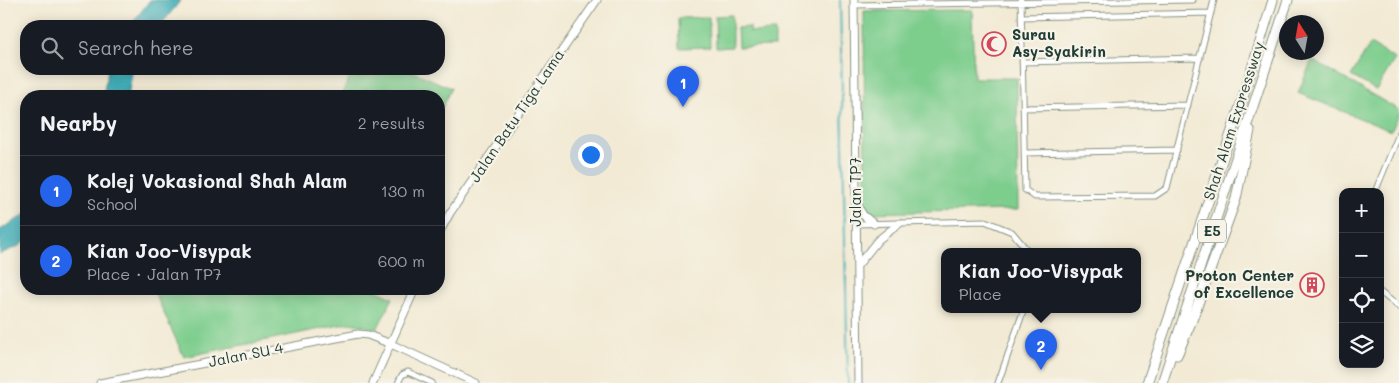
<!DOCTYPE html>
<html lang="en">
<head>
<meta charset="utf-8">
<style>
  body { margin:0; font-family:Mali,sans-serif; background:#242831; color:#f1f3f6 }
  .controls { position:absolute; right:15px; bottom:15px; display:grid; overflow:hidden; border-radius:10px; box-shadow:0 2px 12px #0003 }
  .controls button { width:45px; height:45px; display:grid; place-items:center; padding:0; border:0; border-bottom:1px solid #363941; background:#171b24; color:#f1f3f6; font:25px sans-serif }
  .compass { position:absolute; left:1279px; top:15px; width:45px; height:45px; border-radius:50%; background:#171b24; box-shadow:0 2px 12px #0003; rotate:349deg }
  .you { position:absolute; left:590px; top:154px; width:18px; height:18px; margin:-12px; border:4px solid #fff; border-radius:50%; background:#1a73e8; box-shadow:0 0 0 8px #1a73e833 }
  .badge { display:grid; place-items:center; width:32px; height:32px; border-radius:50%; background:#2563eb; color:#fff; font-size:16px; font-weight:700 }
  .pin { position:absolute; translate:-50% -41px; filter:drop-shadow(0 1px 2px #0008) }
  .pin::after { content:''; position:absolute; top:26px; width:18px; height:15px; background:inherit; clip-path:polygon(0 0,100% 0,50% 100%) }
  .popup { position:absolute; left:941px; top:248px; width:200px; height:65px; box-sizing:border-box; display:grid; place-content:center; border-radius:10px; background:#171b24; filter:drop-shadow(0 1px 4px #0005); font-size:16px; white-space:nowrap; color:#9ea1a6 }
  .popup b { font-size:19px; color:#f1f3f6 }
  .popup::after { content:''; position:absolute; left:50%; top:100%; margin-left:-10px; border:10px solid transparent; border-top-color:#171b24 }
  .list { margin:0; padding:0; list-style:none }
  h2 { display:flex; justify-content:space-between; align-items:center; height:65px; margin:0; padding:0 20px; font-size:21px }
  h2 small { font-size:16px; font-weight:400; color:#9ea1a6 }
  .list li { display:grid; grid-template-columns:32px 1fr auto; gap:15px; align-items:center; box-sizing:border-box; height:70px; padding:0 20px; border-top:1px solid #363941 }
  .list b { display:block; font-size:19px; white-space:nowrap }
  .list p { margin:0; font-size:16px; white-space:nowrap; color:#9ea1a6 }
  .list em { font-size:16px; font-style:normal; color:#9ea1a6 }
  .icon { flex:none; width:28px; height:28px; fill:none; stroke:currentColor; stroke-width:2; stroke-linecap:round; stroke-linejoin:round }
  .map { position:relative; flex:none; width:1399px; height:383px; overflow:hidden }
  .search { position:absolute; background:#171b24; box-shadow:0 2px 12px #0003; left:20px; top:20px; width:425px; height:55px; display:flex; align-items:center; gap:12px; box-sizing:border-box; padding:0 18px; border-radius:20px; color:#9ea1a6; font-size:19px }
  .panel { position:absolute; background:#171b24; box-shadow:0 2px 12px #0003; left:20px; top:90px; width:425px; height:205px; border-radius:20px }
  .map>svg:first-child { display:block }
  .green { fill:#7dcd8d; stroke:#4e8560 }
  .water { fill:#39aab6; stroke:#2c7475 }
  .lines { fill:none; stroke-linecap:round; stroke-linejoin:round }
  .stream { stroke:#39aab6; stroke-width:2 }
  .street-casing { stroke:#889484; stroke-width:7 }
  .secondary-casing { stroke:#889484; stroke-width:9 }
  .highway-casing { stroke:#889484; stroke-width:11 }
  .street { stroke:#fff; stroke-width:5 }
  .secondary { stroke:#fff; stroke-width:7 }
  .highway { stroke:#fff; stroke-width:9 }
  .labels { text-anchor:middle; stroke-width:4.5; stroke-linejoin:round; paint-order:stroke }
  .shield { fill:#f7f3e8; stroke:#60746a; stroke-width:1 }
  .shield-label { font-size:14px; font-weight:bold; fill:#1f3d34 }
  .poi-label { font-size:15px; font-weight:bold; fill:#1f3d34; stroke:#f7f3e8; text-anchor:start }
  .street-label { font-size:15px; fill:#1f3d34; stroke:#f7f3e8 }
</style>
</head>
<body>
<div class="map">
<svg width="1399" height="383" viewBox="0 0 1399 383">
  <rect width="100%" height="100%" fill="#f7f3e8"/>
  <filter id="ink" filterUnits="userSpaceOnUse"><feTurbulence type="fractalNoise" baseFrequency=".02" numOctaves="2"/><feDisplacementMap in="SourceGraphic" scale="10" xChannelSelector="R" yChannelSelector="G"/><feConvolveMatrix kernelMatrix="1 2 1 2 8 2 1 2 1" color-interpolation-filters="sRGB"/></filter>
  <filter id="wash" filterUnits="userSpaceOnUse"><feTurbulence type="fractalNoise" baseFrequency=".0096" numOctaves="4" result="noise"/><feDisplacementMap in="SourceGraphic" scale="20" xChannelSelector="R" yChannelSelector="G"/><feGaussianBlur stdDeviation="1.12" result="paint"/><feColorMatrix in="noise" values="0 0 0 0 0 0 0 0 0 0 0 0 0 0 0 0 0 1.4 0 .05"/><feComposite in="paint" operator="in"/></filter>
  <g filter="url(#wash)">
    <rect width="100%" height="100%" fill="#f2ead4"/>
    <path class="green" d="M972,10L974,78H1017L1018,210L865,213L864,11Z
      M732,15V47L716,48L715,16Z
      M709,17L710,47L679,48L678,18Z
      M750,27V32L775,31V46L738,47L737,28Z
      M1370,44L1395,59L1376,90L1351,76Z
      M1312,60L1399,110V115L1391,131L1298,93Z
      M353,69H407L451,88L439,114V96H341Z
      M153,289H373L393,298L377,329L350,323L184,357Z"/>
    <path class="water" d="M150,0H181L160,26H130Z
      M108,69H133L128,96H103Z
      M26,214V241L19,246L0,254V230Z"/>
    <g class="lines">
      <path class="stream" d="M840,0L848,383"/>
    </g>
  </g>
  <g filter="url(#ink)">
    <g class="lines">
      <g class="street-casing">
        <path id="street" d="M1021,0L1025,190L1035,197L1155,196L1167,188L1214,0
          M854,5L1193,0
          M1021,17L1211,13
          M1022,62L1200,58
          M1023,108L1188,105
          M1024,153L1177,150
          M1375,192L1399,134
          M856,224L985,221L1012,232L1028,251
          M1380,292L1399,307
          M398,383L402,375L408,372L432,383
          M998,383L1024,309"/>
      </g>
      <g class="secondary-casing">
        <path id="secondary" d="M854,0L858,383
          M856,203L863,215L874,224
          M439,233L450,213L597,0
          M857,266L878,240L900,223
          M100,383L358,334L368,335L391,344L476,383
          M373,383L415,289"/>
      </g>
      <g class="highway-casing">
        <path id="highway" d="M1177,355L1192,320L1236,199L1250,130
          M1147,383L1242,101L1273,0
          M1162,383L1288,0"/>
      </g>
      <use href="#street" class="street"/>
      <use href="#secondary" class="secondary"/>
      <use href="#highway" class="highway"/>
    </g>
  </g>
  <defs>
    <g id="mosque-ring" transform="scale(1.25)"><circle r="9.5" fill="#f7f3e8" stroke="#d1495b" stroke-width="1.5"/><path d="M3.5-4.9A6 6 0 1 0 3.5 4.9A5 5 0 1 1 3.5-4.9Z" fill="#d1495b"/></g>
    <g id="building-ring" transform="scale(1.25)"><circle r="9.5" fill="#f7f3e8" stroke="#d1495b" stroke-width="1.5"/><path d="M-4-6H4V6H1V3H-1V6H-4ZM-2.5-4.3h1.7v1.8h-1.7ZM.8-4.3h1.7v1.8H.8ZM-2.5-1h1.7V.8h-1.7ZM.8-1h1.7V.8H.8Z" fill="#d1495b"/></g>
  </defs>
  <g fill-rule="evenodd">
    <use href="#mosque-ring" x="994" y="44"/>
    <use href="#building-ring" x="1312" y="285"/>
  </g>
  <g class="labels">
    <rect class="shield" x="1198" y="219.5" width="28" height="23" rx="4"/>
    <g class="shield-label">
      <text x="1212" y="236">E5</text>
    </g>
    <g class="poi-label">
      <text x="1012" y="40">Surau<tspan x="1012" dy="17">Asy-Syakirin</tspan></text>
      <text x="1294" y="281" text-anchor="end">Proton Center<tspan x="1294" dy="17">of Excellence</tspan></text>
    </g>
    <g class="street-label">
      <text transform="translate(517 116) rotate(-56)" y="5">Jalan Batu Tiga Lama</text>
      <text transform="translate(1234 121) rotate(-72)" y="5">Shah Alam Expressway</text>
      <text transform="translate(856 192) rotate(-90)" y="5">Jalan TP7</text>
      <text transform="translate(246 355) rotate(-11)" y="5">Jalan SU 4</text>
    </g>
  </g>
</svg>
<div class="controls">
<button>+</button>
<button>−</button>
<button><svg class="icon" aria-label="locate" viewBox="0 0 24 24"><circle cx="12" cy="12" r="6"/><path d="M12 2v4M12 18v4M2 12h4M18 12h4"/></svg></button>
<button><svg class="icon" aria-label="layers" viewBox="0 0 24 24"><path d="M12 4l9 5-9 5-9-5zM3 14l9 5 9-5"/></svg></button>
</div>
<svg class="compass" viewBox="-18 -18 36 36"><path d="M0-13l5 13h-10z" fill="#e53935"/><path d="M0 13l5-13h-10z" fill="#9ea1a6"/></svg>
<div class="you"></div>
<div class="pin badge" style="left:683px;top:107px">1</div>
<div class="pin badge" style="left:1041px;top:370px">2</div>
<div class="popup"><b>Kian Joo-Visypak</b>Place</div>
<div class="search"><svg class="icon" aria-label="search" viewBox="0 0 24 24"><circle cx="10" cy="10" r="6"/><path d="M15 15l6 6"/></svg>Search here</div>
<section class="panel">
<h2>Nearby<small>2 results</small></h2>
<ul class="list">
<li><span class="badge">1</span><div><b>Kolej Vokasional Shah Alam</b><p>School</p></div><em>130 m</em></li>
<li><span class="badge">2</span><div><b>Kian Joo-Visypak</b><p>Place · Jalan TP7</p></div><em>600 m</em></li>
</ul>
</section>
</div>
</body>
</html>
